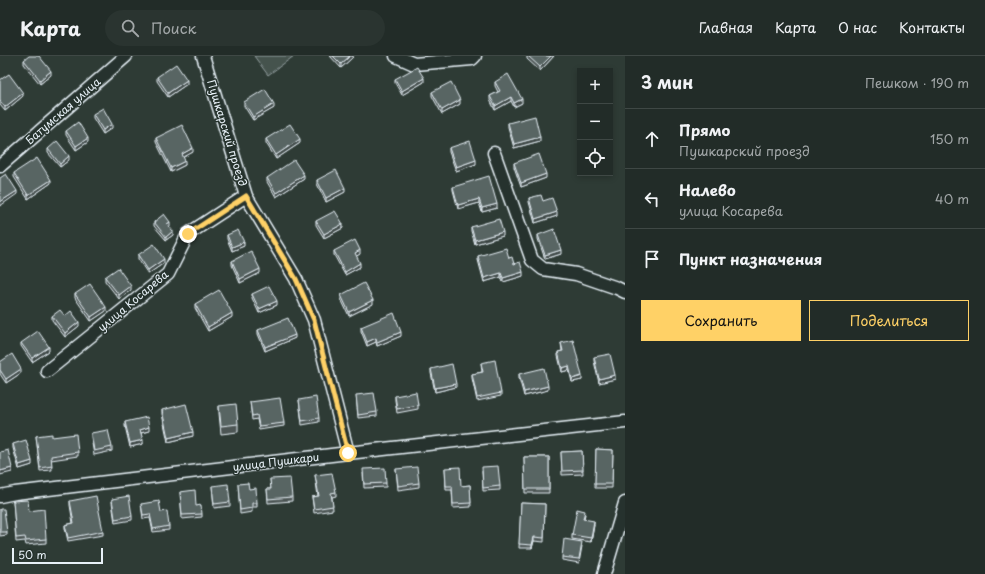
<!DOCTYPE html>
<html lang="ru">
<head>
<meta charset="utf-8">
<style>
  body { margin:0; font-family:"Playpen Sans",sans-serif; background:#2a3430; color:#f1f3f6 }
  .controls { position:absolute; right:12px; top:12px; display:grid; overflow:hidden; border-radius:0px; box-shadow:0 2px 6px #0003 }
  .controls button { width:36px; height:36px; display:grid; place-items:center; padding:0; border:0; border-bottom:1px solid #3f4845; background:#222c28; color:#f1f3f6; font:20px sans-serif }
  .scale { position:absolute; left:12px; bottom:10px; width:91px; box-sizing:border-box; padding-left:4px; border:2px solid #e8f1f8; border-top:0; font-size:11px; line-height:14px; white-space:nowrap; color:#e8f1f8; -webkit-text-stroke:3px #26332d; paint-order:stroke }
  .stop { position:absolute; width:12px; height:12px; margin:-9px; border:3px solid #ffd166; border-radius:50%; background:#fff }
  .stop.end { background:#ffd166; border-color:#fff; box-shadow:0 1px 4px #0008 }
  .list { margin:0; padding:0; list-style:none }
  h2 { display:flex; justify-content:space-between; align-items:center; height:52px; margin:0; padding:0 16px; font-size:17px }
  h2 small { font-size:13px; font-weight:400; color:#a2a7a8 }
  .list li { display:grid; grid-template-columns:26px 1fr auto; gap:12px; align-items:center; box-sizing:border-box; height:60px; padding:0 16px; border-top:1px solid #3f4845 }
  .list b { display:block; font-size:15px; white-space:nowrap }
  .list p { margin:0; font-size:13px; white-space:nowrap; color:#a2a7a8 }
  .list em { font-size:13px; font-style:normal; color:#a2a7a8 }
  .actions { display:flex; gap:8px; padding:12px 16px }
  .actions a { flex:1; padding:9px 0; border:1px solid #ffd166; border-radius:0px; text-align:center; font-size:14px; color:#ffd166 }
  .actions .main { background:#ffd166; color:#111 }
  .icon { flex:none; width:22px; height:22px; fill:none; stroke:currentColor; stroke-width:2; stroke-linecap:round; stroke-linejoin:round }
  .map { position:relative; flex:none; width:625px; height:518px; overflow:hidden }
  header { display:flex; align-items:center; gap:24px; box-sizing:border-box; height:56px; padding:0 20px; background:#222c28; border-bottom:1px solid #3f4845 }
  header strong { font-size:19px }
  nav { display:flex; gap:22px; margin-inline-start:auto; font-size:14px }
  .search { width:280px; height:36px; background:#2a3430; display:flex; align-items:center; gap:10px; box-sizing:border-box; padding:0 14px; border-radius:22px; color:#a2a7a8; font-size:15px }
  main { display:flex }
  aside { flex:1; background:#222c28 }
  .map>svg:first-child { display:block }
  .green { fill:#45524e; stroke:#96a2a3 }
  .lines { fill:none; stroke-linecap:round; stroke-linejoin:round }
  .minor-casing { stroke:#e8f1f8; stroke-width:15 }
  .minor { stroke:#26332d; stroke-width:12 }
  .wall { fill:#4d5755; stroke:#e8f1f8 }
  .shaded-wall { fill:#3e4745; stroke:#e8f1f8 }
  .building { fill:#596563; stroke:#e8f1f8 }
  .route { stroke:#ffd166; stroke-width:5 }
  .labels { text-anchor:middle; stroke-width:3; stroke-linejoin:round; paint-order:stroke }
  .street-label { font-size:11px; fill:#e8f1f8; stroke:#26332d }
</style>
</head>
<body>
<header>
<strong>Карта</strong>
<div class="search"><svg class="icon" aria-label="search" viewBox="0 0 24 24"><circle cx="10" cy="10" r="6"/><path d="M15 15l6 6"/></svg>Поиск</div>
<nav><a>Главная</a><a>Карта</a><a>О нас</a><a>Контакты</a></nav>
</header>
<main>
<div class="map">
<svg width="625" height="518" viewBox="0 0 625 518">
  <rect width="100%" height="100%" fill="#2e3b35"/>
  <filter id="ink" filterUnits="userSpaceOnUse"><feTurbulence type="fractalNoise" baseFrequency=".025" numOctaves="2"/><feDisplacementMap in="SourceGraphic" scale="8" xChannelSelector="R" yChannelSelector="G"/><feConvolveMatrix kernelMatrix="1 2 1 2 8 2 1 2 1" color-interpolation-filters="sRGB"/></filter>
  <g filter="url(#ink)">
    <path class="green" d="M254,0H294L268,19Z"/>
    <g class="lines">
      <g class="minor-casing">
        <path id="minor" d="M203,0L246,140L296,223L314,264L348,397
          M396,0L414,8L472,3L475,0
          M494,97L532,204L543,213L576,218L617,232L625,236
          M0,110L126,0
          M47,315L168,218L188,178L246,140
          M0,440L15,437L348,397L625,366
          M604,518L625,447"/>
      </g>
      <use href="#minor" class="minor"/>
    </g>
    <path class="wall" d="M330,0H353V1L341,12Z
      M527,0H554L540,15L527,3Z
      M24,4L51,19L40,28L24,8Z
      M157,21L187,28L168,41L157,25Z
      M395,23L424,26L402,39L395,27Z
      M0,24L23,40L5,55L0,49Z
      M495,26L522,47L514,51L511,45L495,54L490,44V40L498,36L495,30Z
      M432,36L460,48L442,58L432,40Z
      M244,46L274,52L253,64L244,50Z
      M93,58L112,72L103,78L93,62Z
      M508,67L540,85L514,92L508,71Z
      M66,75L88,86L76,94L66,79Z
      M156,82L193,96L183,101L185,109L171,116L156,86Z
      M266,83L300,87L276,103L266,87Z
      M449,92L476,108L456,115L449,96Z
      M48,93L69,104L60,111L48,97Z
      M514,107L546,122L521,131L514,111Z
      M14,117L51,127L28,143L14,121Z
      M267,122L304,123L276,141L267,126Z
      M317,124L345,136L326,146L317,128Z
      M453,131L497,152L482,156L479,147L458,153L453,134Z
      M529,142L543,145L557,160L535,167L529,146Z
      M316,165L343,172L324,182L316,169Z
      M154,166L170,170L169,171L173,179L166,184L154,170Z
      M471,171L503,180L475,188L471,175Z
      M227,179L244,190L232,195L227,183Z
      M538,179L561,198L545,203L538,183Z
      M334,195L360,198L356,200L360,211L345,219L334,199Z
      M138,199L164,207L148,218L138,203Z
      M478,200L509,202L523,220L503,226L501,221L484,226L478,204Z
      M232,205L260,217L240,227L232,209Z
      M105,221L131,234L119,243L105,225Z
      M75,238L106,255L91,265L75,242Z
      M252,238L277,249L259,257L252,242Z
      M341,239L373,248L349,260L341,243Z
      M195,248L232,261L208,275L195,252Z
      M52,260H65L79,270L65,281L52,264Z
      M361,271L401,280L377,290L376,286L367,290L361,275Z
      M258,274L295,282L265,295L258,278Z
      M21,287L49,295L32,306L21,290Z
      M561,287L582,324L572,326L569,314L562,316L558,300V296L562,295Z
      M594,301L615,323L599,327L594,305Z
      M0,306L21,317L6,327L0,318Z
      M481,307L501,337V340L477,345L472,322V318L482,316Z
      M431,313L456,331L435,336L431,317Z
      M519,318L548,334L524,340L519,322Z
      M356,339L377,356V360L358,362Z
      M395,340L418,349V353L397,357L395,344Z
      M299,344L319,362V366L302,369Z
      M250,346L284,367V370L259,374L257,363L252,364Z
      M219,350L238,368V376L221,378L219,357Z
      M162,354L193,380L168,386L162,358Z
      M125,366L149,375L141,377L143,388L130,391L125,370Z
      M91,377L112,391V395L94,399L91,381Z
      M36,380L52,381L78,396V400L51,404L52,414L40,415Z
      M13,388L32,409L19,413L13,392Z
      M596,393L613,394L612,432H595Z
      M582,395L583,418L562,419L561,396Z
      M524,401H549V437H525Z
      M445,412L461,430L470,429L471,451L453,452L452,434H446Z
      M396,413L419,427V431L398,434Z
      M482,415L500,430V434L483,435Z
      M363,417L386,427V431L364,432Z
      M315,419L336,436V440L332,441L333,454L314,457L312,441L318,440Z
      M270,423L292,441V445L268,447L267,433H271Z
      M238,428L249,433L257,447V451H252V456L240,458Z
      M212,430L230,446V450L214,452Z
      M180,436L202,458V461L182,463Z
      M112,443L132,460V464L115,467L112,446Z
      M13,445L29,455L46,483V487L26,489L25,485L16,486Z
      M70,445L103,475V479L68,485L65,472V469L73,467L70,449Z
      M521,447L545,448L544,486L534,485L532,492H519Z
      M141,448L161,456L169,470V474L153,476L150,462L143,463Z
      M0,453L7,476V479L0,480Z
      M585,458L584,463L594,469L591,486L572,483V479Z
      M582,490L579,507L562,504V501Z"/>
    <path class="shaded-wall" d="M350,0H353V1L341,12V8Z
      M551,0H554L540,15V11Z
      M51,15V19L40,28V24Z
      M424,22V26L402,39V35Z
      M187,24V28L168,41V37Z
      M23,37V40L5,55V51Z
      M511,41V45L495,54V50Z
      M522,43V47L514,51V47Z
      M460,44V48L442,58V54Z
      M274,48V52L253,64V61Z
      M112,68V72L103,78V74Z
      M540,81V85L514,92V88Z
      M88,82V86L76,94V90Z
      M300,83V87L276,103V99Z
      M193,92V96L182,102V98Z
      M69,100V104L60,111V108Z
      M476,104V108L456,115V111Z
      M185,105V109L171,116V112Z
      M546,118V122L521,131V127Z
      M304,119V123L276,141V137Z
      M51,124V127L28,143V139Z
      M345,132V136L326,146V142Z
      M17,135V138L0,150V146Z
      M479,143V147L458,153V149Z
      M497,148V152L482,156V152Z
      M557,156V160L535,167V163Z
      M170,166V170L167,172V168Z
      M343,168V172L324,182V178Z
      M173,175V179L166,184V181Z
      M503,176V180L475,188V184Z
      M244,186V190L232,195V191Z
      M360,194V198L355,201V197Z
      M561,194V198L545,203V199Z
      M164,203V207L148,218V214Z
      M360,207V211L345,219V216Z
      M260,213V217L240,227V223Z
      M523,216V220L503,226V222Z
      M501,217V221L484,226V222Z
      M131,230V234L119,243V239Z
      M373,244V248L349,260V256Z
      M277,245V249L259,257V253Z
      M106,251V255L91,265V261Z
      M232,257V261L208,275V271Z
      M79,266V270L65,281V277Z
      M401,276V280L377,290V286Z
      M295,279V282L265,295V291Z
      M376,282V286L367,290V286Z
      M49,291V295L32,306V302Z
      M569,310V314L562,316V312Z
      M21,313V317L6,327V323Z
      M615,319V323L599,327V323Z
      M582,320V324L572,326V323Z
      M456,328V331L435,336V332Z
      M548,330V334L524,340V336Z
      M149,371V375L140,377V374Z
      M193,376V380L168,386V382Z
      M143,384V388L130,391V387Z
      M32,405V409L19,413V409Z
      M12,412V416L0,419V415Z
      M594,465V469L591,486V482Z
      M534,481V485L532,492V489Z"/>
    <path class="building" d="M29,0H39L51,15L40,24L24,4Z
      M333,0H350L341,8Z
      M528,0H551L540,11Z
      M176,8L187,24L168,37L157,21Z
      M417,11L424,22L402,35L395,23Z
      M9,18L23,37L5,51L0,45V24Z
      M508,18L522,43L514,47L511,41L495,50L490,40L500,35L495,26Z
      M451,26L460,44L442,54L432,36Z
      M265,33L274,48L253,61L244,46Z
      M103,52L112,68L103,74L93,58Z
      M535,60L540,81L514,88L508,67Z
      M78,66L88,82L76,90L66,75Z
      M290,68L300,83L276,99L266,83Z
      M182,69L193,92L182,98L185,105L171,112L156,82Z
      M57,85L69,100L60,108L48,93Z
      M470,85L476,104L456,111L449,92Z
      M539,98L546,118L521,127L514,107Z
      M37,102L51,124L28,139L14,117Z
      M294,104L304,119L276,137L267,122Z
      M336,114L345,132L326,142L317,124Z
      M6,118L17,135L0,146V122Z
      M489,120L497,148L482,152L479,143L458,149L453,131Z
      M541,139L543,145L552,142L557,156L535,163L529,142Z
      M335,155L343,168L324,178L316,165Z
      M164,158L170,166L167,168L173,175L166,181L154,166Z
      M499,163L503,176L475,184L471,171Z
      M554,173L561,194L545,199L538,179Z
      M238,174L244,186L232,191L227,179Z
      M355,184L360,194L355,197L360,207L345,216L334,195Z
      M154,188L164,203L148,214L138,199Z
      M506,192L509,202L512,201L514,208L520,206L523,216L503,222L501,217L484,222L478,200Z
      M251,195L260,213L240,223L232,205Z
      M118,212L131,230L119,239L105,221Z
      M364,227L373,244L349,256L341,239Z
      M90,228L106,251L91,261L75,238Z
      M269,230L277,245L259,253L252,238Z
      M219,234L232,257L208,271L195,248Z
      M60,254L65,260L71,255L79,266L65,277L52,260Z
      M394,257L401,276L377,286L376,282L367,286L361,271Z
      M288,262L295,279L265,291L258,274Z
      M38,275L49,291L32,302L21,287Z
      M573,284L582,320L572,323L569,310L562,312L558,296L563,295L561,287Z
      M12,298L21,313L6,323L0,314V306Z
      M610,298L615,319L599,323L594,301Z
      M495,304L501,337L477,342L472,318L483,316L481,307Z
      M452,308L456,328L435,332L431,313Z
      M544,312L548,330L524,336L519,318Z
      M416,336L418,349L397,353L395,340Z
      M374,337L377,356L358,359L356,339Z
      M316,341L319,362L302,365L299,344Z
      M280,342L284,367L259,370L257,359L252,360L250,346Z
      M186,348L193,376L168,382L162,354Z
      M236,348L238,368L221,370L219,350Z
      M147,361L149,371L140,374L143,384L130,387L125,366Z
      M108,374L112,391L94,395L91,377Z
      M52,378V381L76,378L78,396L51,400L52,410L40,412L36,380Z
      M26,384L32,405L19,409L13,388Z
      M596,393L613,394L612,428H595Z
      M8,394L12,412L0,415V396Z
      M582,395L583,414L562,415L561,396Z
      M524,401H549V433H525Z
      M498,410L500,430L483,432L482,411Z
      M417,411L419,427L398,430L396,413Z
      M460,411L461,430L470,429L471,447L453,448L452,430H446L445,412Z
      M385,412L386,427L364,428L363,413Z
      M332,417L336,436L331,437L333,450L314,453L312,441L319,440L315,419Z
      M290,422L292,441L268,443L267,433H271L270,423Z
      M248,427L249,433L256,432L257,447H252V452L240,454L238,428Z
      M228,428L230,446L214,448L212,430Z
      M195,434L196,450L201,449L202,458L182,459L180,436Z
      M96,440L103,475L68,482L65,469L74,467L70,445Z
      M129,440L132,460L115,463L112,443Z
      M28,444L29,455L44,453L46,483L26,485L25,481L16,482L13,445Z
      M159,445L161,456L167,455L169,470L153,473L150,458L143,459L141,448Z
      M521,447L545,448L544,482L534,481L532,489L519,488Z
      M0,453H4L7,476H0Z
      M577,453L585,455L583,463L594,465L591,482L572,479Z
      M564,483L582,486L579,503L562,501Z"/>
  </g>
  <g class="lines" filter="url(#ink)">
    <path class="route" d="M188,178L246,140L296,223L314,264L348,397"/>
  </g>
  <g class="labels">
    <g class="street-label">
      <text transform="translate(63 55) rotate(-41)" y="4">Батумская улица</text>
      <text transform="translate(227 77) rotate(73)" y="4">Пушкарский проезд</text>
      <text transform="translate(133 245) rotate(-40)" y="4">улица Косарева</text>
      <text transform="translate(276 406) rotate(-7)" y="4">улица Пушкари</text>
    </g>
  </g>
</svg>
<div class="controls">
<button>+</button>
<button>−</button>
<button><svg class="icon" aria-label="locate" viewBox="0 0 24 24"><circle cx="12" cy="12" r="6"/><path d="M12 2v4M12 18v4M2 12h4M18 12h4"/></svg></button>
</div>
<div class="scale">50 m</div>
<div class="stop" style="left:348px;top:397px"></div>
<div class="stop end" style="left:188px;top:178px"></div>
</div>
<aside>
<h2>3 мин<small>Пешком · 190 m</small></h2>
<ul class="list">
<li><svg class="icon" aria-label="ahead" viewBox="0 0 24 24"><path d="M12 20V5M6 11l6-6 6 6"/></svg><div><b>Прямо</b><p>Пушкарский проезд</p></div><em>150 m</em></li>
<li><svg class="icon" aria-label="left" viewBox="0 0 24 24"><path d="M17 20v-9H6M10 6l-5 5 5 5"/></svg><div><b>Налево</b><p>улица Косарева</p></div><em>40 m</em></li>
<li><svg class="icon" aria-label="arrive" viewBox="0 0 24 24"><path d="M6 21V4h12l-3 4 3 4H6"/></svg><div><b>Пункт назначения</b></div></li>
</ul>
<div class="actions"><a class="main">Сохранить</a><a>Поделиться</a></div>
</aside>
</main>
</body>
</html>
